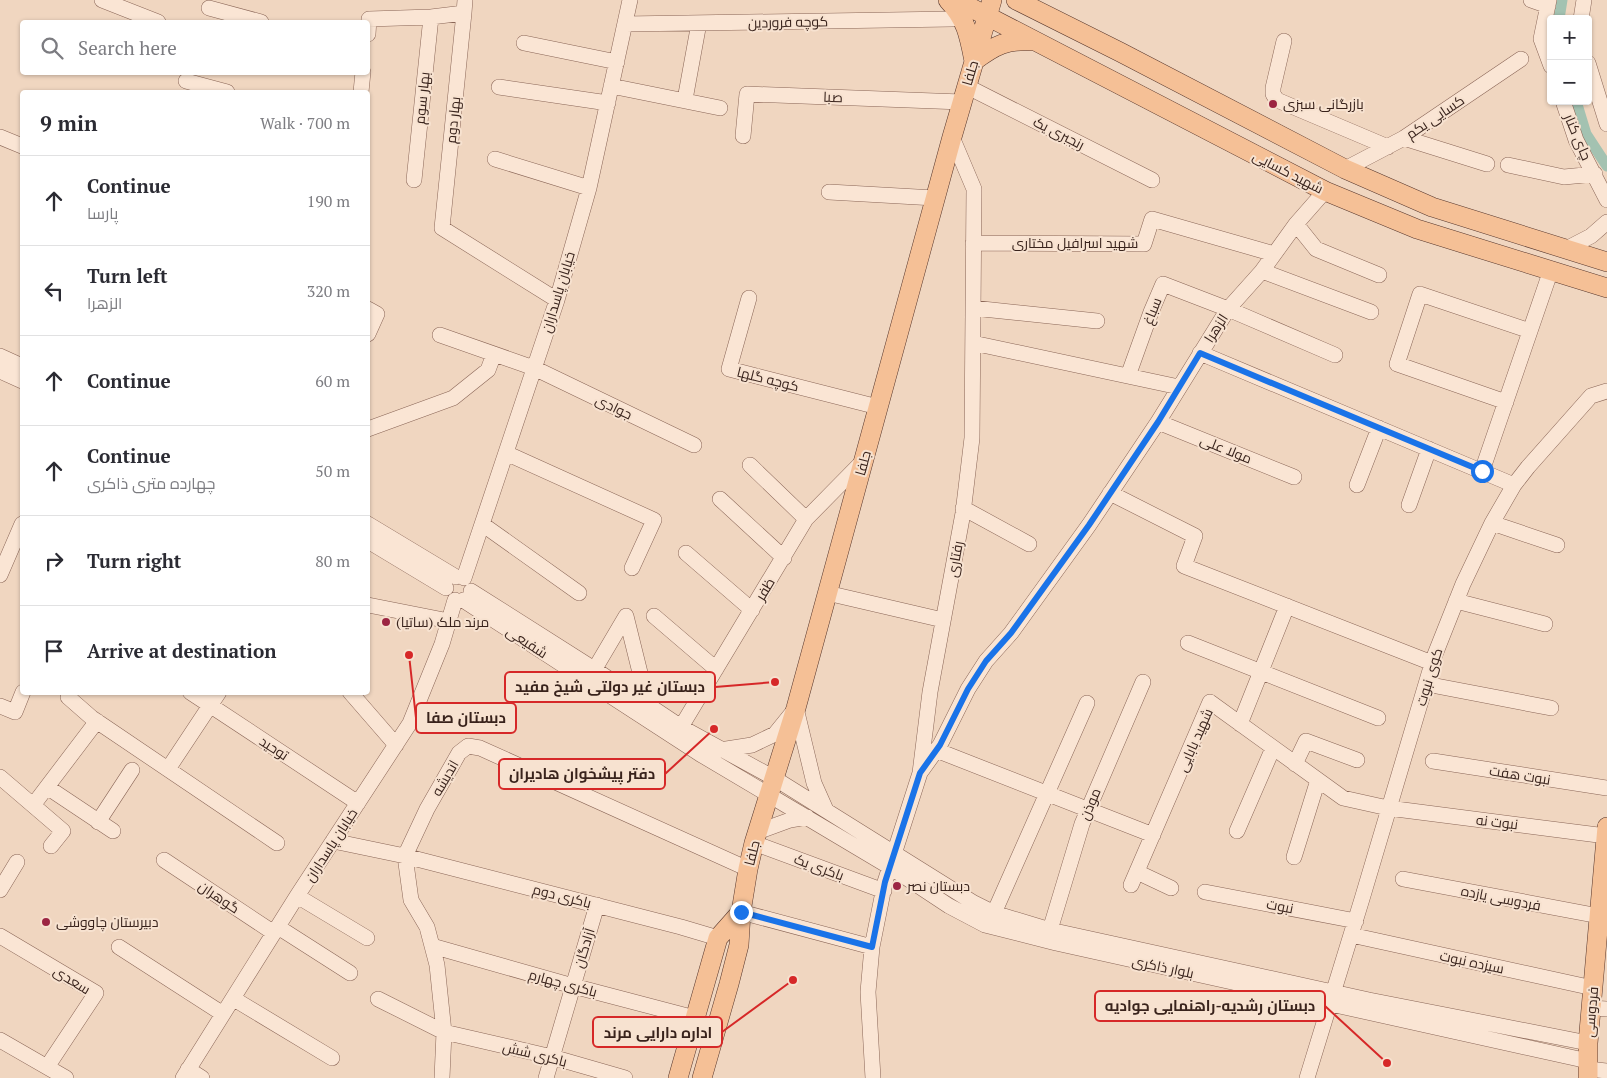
<!DOCTYPE html>
<html lang="en">
<head>
<meta charset="utf-8">
<style>
  body { margin:0; font-family:"PT Serif",Cairo,serif; background:#f2f2f3; color:#2b2b33 }
  .controls { position:absolute; right:15px; top:15px; display:grid; overflow:hidden; border-radius:5px; box-shadow:0 1px 4px #0004 }
  .controls button { width:45px; height:45px; display:grid; place-items:center; padding:0; border:0; border-bottom:1px solid #e1e1e2; background:#fff; color:#2b2b33; font:25px sans-serif }
  .stop { position:absolute; width:15px; height:15px; margin:-11px; border:4px solid #1a73e8; border-radius:50%; background:#fff }
  .stop.end { background:#1a73e8; border-color:#fff; box-shadow:0 1px 5px #0008 }
  .list { margin:0; padding:0; list-style:none }
  h2 { display:flex; justify-content:space-between; align-items:center; height:65px; margin:0; padding:0 20px; font-size:21px }
  h2 small { font-size:16px; font-weight:400; color:#7c7c81 }
  .list li { display:grid; grid-template-columns:32px 1fr auto; gap:15px; align-items:center; box-sizing:border-box; height:90px; padding:0 20px; border-top:1px solid #e1e1e2 }
  .list b { display:block; font-size:19px; white-space:nowrap }
  .list p { margin:0; font-size:16px; white-space:nowrap; color:#7c7c81 }
  .list em { font-size:16px; font-style:normal; color:#7c7c81 }
  .icon { flex:none; width:28px; height:28px; fill:none; stroke:currentColor; stroke-width:2; stroke-linecap:round; stroke-linejoin:round }
  .map { position:relative; flex:none; width:1607px; height:1078px; overflow:hidden }
  .search { position:absolute; background:#fff; box-shadow:0 1px 4px #0004; left:20px; top:20px; width:350px; height:55px; display:flex; align-items:center; gap:12px; box-sizing:border-box; padding:0 18px; border-radius:5px; color:#7c7c81; font-size:19px }
  .panel { position:absolute; background:#fff; box-shadow:0 1px 4px #0004; left:20px; top:90px; width:350px; height:605px; border-radius:5px }
  .map>svg:first-child { display:block }
  .lines { fill:none; stroke-linecap:round; stroke-linejoin:round }
  .canal { stroke:#a3c2b1; stroke-width:11 }
  .minor-casing { stroke:#8a6657; stroke-width:16 }
  .major-casing { stroke:#57362c; stroke-width:20 }
  .minor { stroke:#fae5d4; stroke-width:15 }
  .major { stroke:#f5c096; stroke-width:19 }
  .route { stroke:#1a73e8; stroke-width:6 }
  .poi-dot { fill:#9c2542; stroke:#f7e2d0; stroke-width:2 }
  .labels { text-anchor:middle; stroke-width:4; stroke-linejoin:round; paint-order:stroke }
  .street-label { font-size:14px; fill:#39231c; stroke:#f7e2d0 }
  .poi-label { font-size:14px; fill:#39231c; stroke:#f7e2d0; text-anchor:start }
  .leader { fill:none; stroke:#d62828; stroke-width:2 }
  .callout-dot { fill:#d62828; stroke:#f7e2d0; stroke-width:2 }
  .callout { fill:#f7e2d0; stroke:#d62828; stroke-width:2 }
  .callout-label { font-size:15px; text-anchor:middle; font-weight:bold; fill:#39231c }
</style>
</head>
<body>
<div class="map">
<svg width="1607" height="1078" viewBox="0 0 1607 1078">
  <rect width="100%" height="100%" fill="#f0d6c0"/>
  <g class="lines">
    <path class="canal" d="M1559,19L1562,0
      M1576,101L1586,134L1607,166"/>
    <g class="minor-casing">
      <path id="minor" d="M102,0L158,22
        M1531,0L1548,6
        M1549,0L1541,39L1551,66
        M209,8L261,22
        M464,13L442,228L557,300
        M1581,19L1584,0
        M625,24L952,19
        M368,34L369,19L431,17L464,13L465,0
        M1284,41L1273,88V94L1277,100L1388,147
        M524,43L617,62
        M1588,63L1607,124
        M186,81L227,92
        M611,86L720,108
        M966,86L1152,180
        M499,87L608,103
        M361,92L363,72
        M686,94L699,23
        M1563,101L1576,140L1607,200
        M743,136L747,94L962,102
        M0,137L22,146
        M1404,138L1487,164
        M495,159L589,188
        M1508,165L1564,177L1595,174
        M1345,169L1404,138L1521,59
        M414,180L431,17
        M829,192L935,198
        M1296,224L1316,249L1379,275
        M973,243L1144,244L1152,219L1274,254
        M1566,249L1591,236L1607,222
        M1262,271L1371,312
        M749,298L729,369L878,407
        M973,308L1097,321
        M368,309L377,314L368,334
        M440,335L534,368L694,445
        M973,343L1179,387
        M1200,353L1514,485
        M0,356L22,366
        M0,371L22,381
        M1128,376L1151,312L1163,284L1228,309L1335,355
        M1506,402L1397,364L1420,294L1530,331
        M1158,422L1294,477
        M368,429L453,398L488,370L494,354
        M506,453L654,520L632,568
        M750,465L806,519
        M1482,471L1551,270
        M1357,485L1379,428
        M1110,493L1195,536L1184,566L1432,663
        M720,499L784,558
        M1409,505L1429,449
        M963,508L1029,544
        M1492,523L1557,545
        M368,524L456,577
        M482,524L579,593
        M368,541L446,588
        M686,553L752,610
        M0,575L22,524
        M464,578L557,300L589,188L630,0
        M471,591L594,669L681,727L774,778L974,903L994,913L1050,930L1369,1000L1588,1043
        M827,593L943,620
        M463,600L700,754L890,867L949,906L985,925L1056,943L1588,1061
        M1456,601L1545,624
        M368,605L449,621
        M654,616L716,669
        M1188,643L1378,718
        M590,677L626,616L648,705
        M1426,684L1551,708
        M190,692L358,803
        M350,692L396,745
        M68,697L92,718L277,843
        M0,706L15,712L23,692
        M1240,724L1287,606
        M681,727L806,519L863,461
        M720,750L752,745L775,734L796,708L814,783L826,810
        M936,750L1153,835
        M1433,761L1607,788
        M1295,764L1306,741L1357,760
        M168,769L219,692
        M922,770L940,745L968,689L986,661L1011,633L1089,525L1158,422L1228,309L1262,271L1296,224L1325,191
        M0,777L63,831L51,846
        M47,787L113,831
        M34,804L97,721
        M98,822L132,770
        M1237,831L1273,748
        M757,832L790,820L807,817
        M333,841L405,856L681,927L718,938
        M754,843L884,891
        M1294,857L1318,780
        M164,860L274,933
        M1137,872L1171,888
        M1403,879L1599,916
        M1131,885L1210,702L1343,798L1388,808L1606,836
        M0,890L17,862
        M1205,892L1356,921
        M297,896L367,938
        M741,912L872,947
        M989,920L994,913L1087,703
        M278,927L350,973
        M1050,930L1082,824L1143,682
        M1351,935L1593,988
        M0,936L96,993L47,1067
        M432,946L573,986L695,1018
        M119,947L223,1014
        M234,999L332,1058
        M378,999L444,1032L552,1057L625,1078
        M1591,1008L1607,1009
        M0,1040L66,1078
        M188,1069L202,1078
        M1588,1069L1607,1071
        M183,1078L297,896L410,723L442,644L455,600
        M442,1078L444,1032L437,965L427,927L411,900L405,856L427,809L459,753L468,746L480,748L748,869
        M546,1078L597,905
        M873,1078L868,992L872,947L885,882L920,773L930,692L963,513L972,438L974,189L952,137
        M1307,1078L1362,899L1434,657L1463,584L1492,523L1514,485L1528,467L1591,396L1607,391"/>
    </g>
    <g class="major-casing">
      <path id="major" d="M948,0C966,19 969,35 974,61C995,45 1007,39 1034,41
        M956,0L1325,191L1417,229L1607,288
        M1016,0L1120,52L1345,169L1432,207L1607,262
        M741,912L748,869L754,843L796,708L952,137L992,0
        M678,1078L718,938L741,912L739,945L729,984L702,1078
        M1588,1078V1043L1607,827"/>
    </g>
    <use href="#minor" class="minor"/>
    <use href="#major" class="major"/>
  </g>
  <g class="lines">
    <path class="route" d="M741,912L872,947L885,882L920,773L940,745L968,689L986,661L1011,633L1089,525L1158,422L1200,353L1482,471"/>
  </g>
  <g class="poi-dot">
    <circle cx="1273" cy="104" r="5"/>
    <circle cx="386" cy="622" r="5"/>
    <circle cx="897" cy="886" r="5"/>
    <circle cx="46" cy="922" r="5"/>
  </g>
  <g class="labels">
    <g class="street-label">
      <text transform="translate(788 22) rotate(-1)" y="5">کوچه فروردین</text>
      <text transform="translate(970 73) rotate(-74)" y="5">جلفا</text>
      <text transform="translate(833 97) rotate(2)" y="5">صبا</text>
      <text transform="translate(422 98) rotate(-84)" y="5">بهار سوم</text>
      <text transform="translate(1435 117) rotate(-34)" y="5">کسایی یکم</text>
      <text transform="translate(453 120) rotate(-84)" y="5">بهار دوم</text>
      <text transform="translate(1059 133) rotate(27)" y="5">رنجبری یک</text>
      <text transform="translate(1578 137) rotate(67)" y="5">چای کنار</text>
      <text transform="translate(1288 172) rotate(27)" y="5">شهید کسایی</text>
      <text x="1075" y="248">شهید اسرافیل مختاری</text>
      <text transform="translate(558 292) rotate(-73)" y="5">خیابان پاسداران</text>
      <text transform="translate(1152 311) rotate(-68)" y="5">سباغ</text>
      <text transform="translate(1216 328) rotate(-57)" y="5">الزهرا</text>
      <text transform="translate(768 379) rotate(14)" y="5">کوچه گلها</text>
      <text transform="translate(614 407) rotate(26)" y="5">جوادی</text>
      <text transform="translate(1226 449) rotate(22)" y="5">مولا علی</text>
      <text transform="translate(863 463) rotate(-75)" y="5">جلفا</text>
      <text transform="translate(955 559) rotate(-80)" y="5">رفتاری</text>
      <text transform="translate(765 589) rotate(-59)" y="5">ظفر</text>
      <text transform="translate(527 642) rotate(33)" y="5">شفیعی</text>
      <text transform="translate(1429 677) rotate(-73)" y="5">کوی نبوت</text>
      <text transform="translate(1195 740) rotate(-66)" y="5">شهید بابایی</text>
      <text transform="translate(274 748) rotate(33)" y="5">توحید</text>
      <text transform="translate(1520 775) rotate(9)" y="5">نبوت هفت</text>
      <text transform="translate(445 778) rotate(-60)" y="5">اندیشه</text>
      <text transform="translate(1090 804) rotate(-67)" y="5">موذن</text>
      <text transform="translate(1497 822) rotate(7)" y="5">نبوت نه</text>
      <text transform="translate(331 845) rotate(-57)" y="5">خیابان پاسداران</text>
      <text transform="translate(752 853) rotate(-76)" y="5">جلفا</text>
      <text transform="translate(819 867) rotate(20)" y="5">باکری یک</text>
      <text transform="translate(562 896) rotate(14)" y="5">باکری دوم</text>
      <text transform="translate(219 897) rotate(34)" y="5">گوهران</text>
      <text transform="translate(1501 898) rotate(11)" y="5">فردوسی یازده</text>
      <text transform="translate(1280 906) rotate(11)" y="5">نبوت</text>
      <text transform="translate(584 948) rotate(-73)" y="5">آزادگان</text>
      <text transform="translate(1472 962) rotate(12)" y="5">سیزده نبوت</text>
      <text transform="translate(1163 967) rotate(12)" y="5">بلوار ذاکری</text>
      <text transform="translate(72 980) rotate(32)" y="5">سعدی</text>
      <text transform="translate(563 983) rotate(15)" y="5">باکری چهارم</text>
      <text transform="translate(1591 1012) rotate(-85)" y="5">فردوسی</text>
      <text transform="translate(535 1054) rotate(14)" y="5">باکری شش</text>
    </g>
    <g class="poi-label">
      <text x="1283" y="109">بازرگانی سبزی</text>
      <text x="396" y="627">مرند ملک (ساتیا)</text>
      <text x="907" y="891">دبستان نصر</text>
      <text x="56" y="927">دبیرستان چاووشی</text>
    </g>
  </g>
  <path class="leader" d="M775 682L715 687M409 655L416 718M714 729L665 774M1387 1063L1325 1006M793 980L722 1032"/>
  <g class="callout-dot">
    <circle cx="775" cy="682" r="5"/>
    <circle cx="409" cy="655" r="5"/>
    <circle cx="714" cy="729" r="5"/>
    <circle cx="1387" cy="1063" r="5"/>
    <circle cx="793" cy="980" r="5"/>
  </g>
  <g class="callout">
    <rect x="505" y="672" width="210" height="30" rx="5"/>
    <rect x="416" y="703" width="100" height="30" rx="5"/>
    <rect x="499" y="759" width="166" height="30" rx="5"/>
    <rect x="1095" y="991" width="230" height="30" rx="5"/>
    <rect x="593" y="1017" width="129" height="30" rx="5"/>
  </g>
  <g class="callout-label">
    <text x="610" y="692">دبستان غیر دولتی شیخ مفید</text>
    <text x="466" y="723">دبستان صفا</text>
    <text x="582" y="779">دفتر پیشخوان هادیران</text>
    <text x="1210" y="1011">دبستان رشدیه-راهنمایی جوادیه</text>
    <text x="658" y="1038">اداره دارایی مرند</text>
  </g>
</svg>
<div class="controls">
<button>+</button>
<button>−</button>
</div>
<div class="stop" style="left:1482px;top:471px"></div>
<div class="stop end" style="left:741px;top:912px"></div>
<div class="search"><svg class="icon" aria-label="search" viewBox="0 0 24 24"><circle cx="10" cy="10" r="6"/><path d="M15 15l6 6"/></svg>Search here</div>
<section class="panel">
<h2>9 min<small>Walk · 700 m</small></h2>
<ul class="list">
<li><svg class="icon" aria-label="ahead" viewBox="0 0 24 24"><path d="M12 20V5M6 11l6-6 6 6"/></svg><div><b>Continue</b><p>پارسا</p></div><em>190 m</em></li>
<li><svg class="icon" aria-label="left" viewBox="0 0 24 24"><path d="M17 20v-9H6M10 6l-5 5 5 5"/></svg><div><b>Turn left</b><p>الزهرا</p></div><em>320 m</em></li>
<li><svg class="icon" aria-label="ahead" viewBox="0 0 24 24"><path d="M12 20V5M6 11l6-6 6 6"/></svg><div><b>Continue</b></div><em>60 m</em></li>
<li><svg class="icon" aria-label="ahead" viewBox="0 0 24 24"><path d="M12 20V5M6 11l6-6 6 6"/></svg><div><b>Continue</b><p>چهارده متری ذاکری</p></div><em>50 m</em></li>
<li><svg class="icon" aria-label="right" viewBox="0 0 24 24"><path d="M7 20v-9h11M14 6l5 5-5 5"/></svg><div><b>Turn right</b></div><em>80 m</em></li>
<li><svg class="icon" aria-label="arrive" viewBox="0 0 24 24"><path d="M6 21V4h12l-3 4 3 4H6"/></svg><div><b>Arrive at destination</b></div></li>
</ul>
</section>
</div>
</body>
</html>
